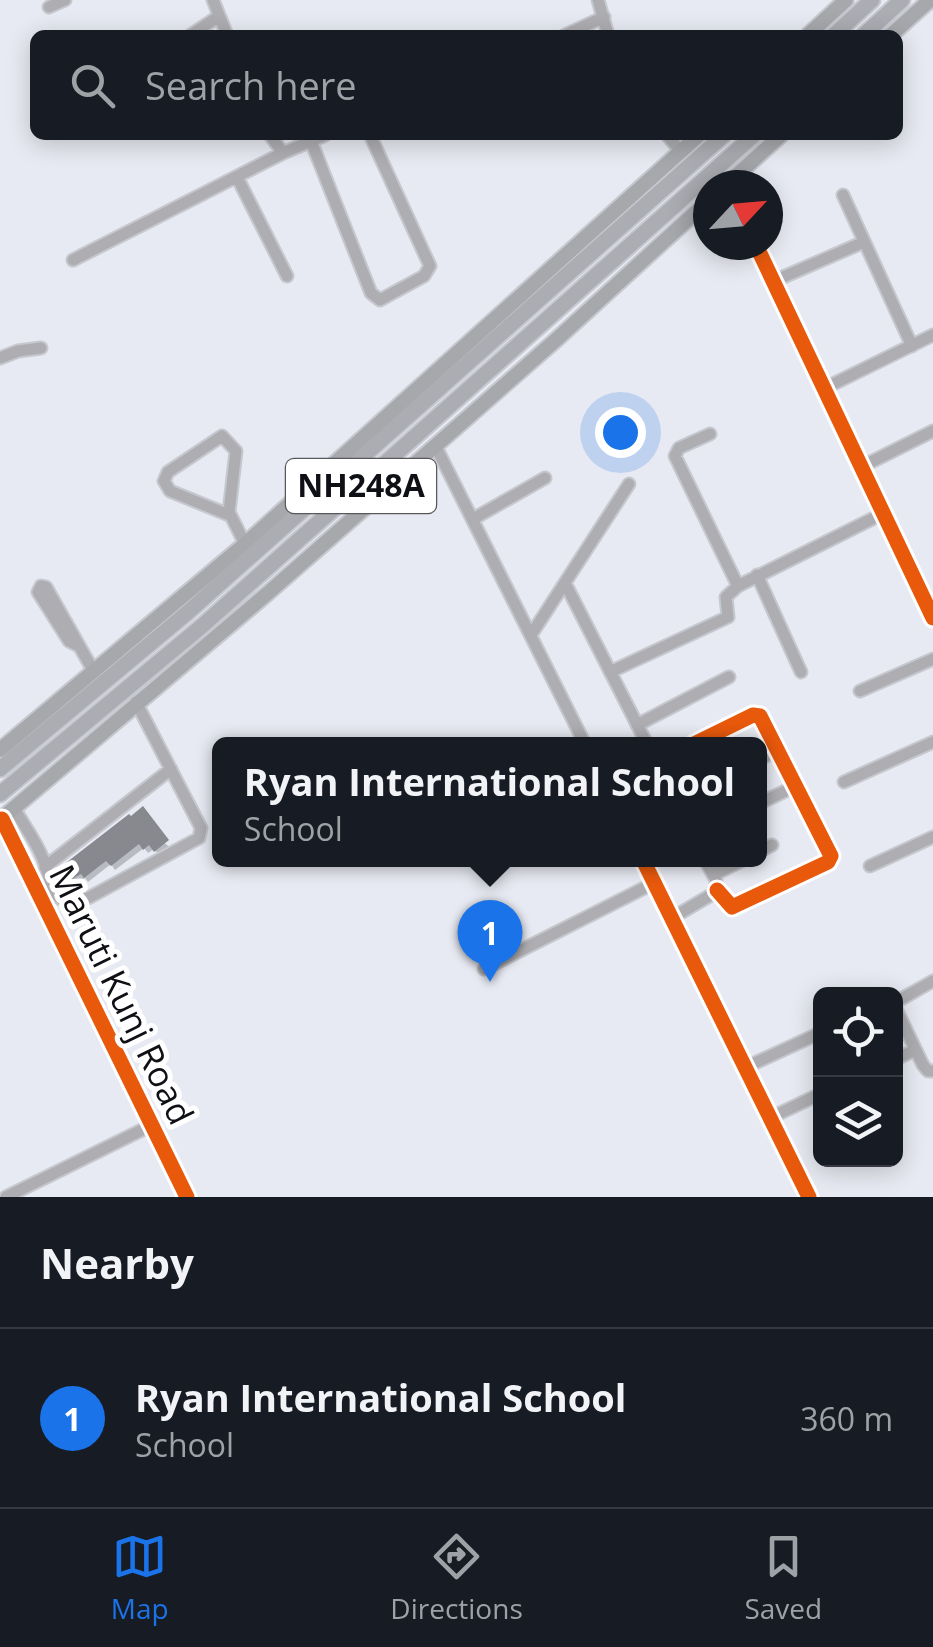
<!DOCTYPE html>
<html lang="en">
<head>
<meta charset="utf-8">
<style>
  body { margin:0; font-family:"Open Sans",sans-serif; background:#242831; color:#f1f3f6 }
  .controls { position:absolute; right:30px; bottom:30px; display:grid; overflow:hidden; border-radius:15px; box-shadow:0 5px 25px #0003 }
  .controls button { width:90px; height:90px; display:grid; place-items:center; padding:0; border:0; border-bottom:2px solid #363941; background:#171b24; color:#f1f3f6; font:50px sans-serif }
  .compass { position:absolute; left:693px; top:170px; width:90px; height:90px; border-radius:50%; background:#171b24; box-shadow:0 5px 25px #0003; rotate:64deg }
  .you { position:absolute; left:620px; top:432px; width:35px; height:35px; margin:-25px; border:8px solid #fff; border-radius:50%; background:#1a73e8; box-shadow:0 0 0 15px #1a73e833 }
  .badge { display:grid; place-items:center; width:65px; height:65px; border-radius:50%; background:#1a73e8; color:#fff; font-size:32px; font-weight:700 }
  .pin { position:absolute; translate:-50% -82px; filter:drop-shadow(0 2px 5px #0008) }
  .pin::after { content:''; position:absolute; top:52px; width:35px; height:30px; background:inherit; clip-path:polygon(0 0,100% 0,50% 100%) }
  .popup { position:absolute; left:212px; top:737px; width:555px; height:130px; box-sizing:border-box; display:grid; place-content:center; border-radius:15px; background:#171b24; filter:drop-shadow(0 2px 8px #0005); font-size:32px; white-space:nowrap; color:#9ea1a6 }
  .popup b { font-size:38px; color:#f1f3f6 }
  .popup::after { content:''; position:absolute; left:50%; top:100%; margin-left:-20px; border:20px solid transparent; border-top-color:#171b24 }
  .list { margin:0; padding:0; list-style:none }
  h2 { display:flex; justify-content:space-between; align-items:center; height:130px; margin:0; padding:0 40px; font-size:42px }
  h2 small { font-size:32px; font-weight:400; color:#9ea1a6 }
  .list li { display:grid; grid-template-columns:65px 1fr auto; gap:30px; align-items:center; box-sizing:border-box; height:180px; padding:0 40px; border-top:2px solid #363941 }
  .list b { display:block; font-size:38px; white-space:nowrap }
  .list p { margin:0; font-size:32px; white-space:nowrap; color:#9ea1a6 }
  .list em { font-size:32px; font-style:normal; color:#9ea1a6 }
  .icon { flex:none; width:55px; height:55px; fill:none; stroke:currentColor; stroke-width:2; stroke-linecap:round; stroke-linejoin:round }
  .map { position:relative; flex:none; width:933px; height:1197px; overflow:hidden }
  .search { position:absolute; background:#171b24; box-shadow:0 5px 25px #0003; left:30px; right:30px; top:30px; height:110px; display:flex; align-items:center; gap:25px; box-sizing:border-box; padding:0 35px; border-radius:15px; color:#9ea1a6; font-size:38px }
  .sheet { height:310px; background:#171b24 }
  nav { display:flex; justify-content:space-around; align-items:center; box-sizing:border-box; height:140px; border-top:2px solid #363941; background:#171b24; font-size:28px; color:#9ea1a6 }
  nav a { display:grid; justify-items:center; gap:5px }
  nav .on { color:#1a73e8 }
  .map>svg:first-child { display:block }
  .shadow { fill:#0003 }
  .building { fill:#88898f }
  .lines { fill:none; stroke-linecap:round; stroke-linejoin:round }
  .minor-casing { stroke:#c6c8cf; stroke-width:15 }
  .major-casing { stroke:#c6c8cf; stroke-width:18 }
  .highway-casing { stroke:#c6c8cf; stroke-width:19 }
  .minor { stroke:#aeaeb2; stroke-width:11 }
  .major { stroke:#a7a8ac; stroke-width:14 }
  .highway { stroke:#acadb2; stroke-width:15 }
  .cycleway-casing { stroke:#fff; stroke-width:21 }
  .cycleway { stroke:#e8590c; stroke-width:15 }
  .labels { text-anchor:middle; stroke-width:10; stroke-linejoin:round; paint-order:stroke }
  .shield { fill:#fff; stroke:#57585b; stroke-width:2.5 }
  .shield-label { font-size:32px; font-weight:bold; fill:#0f1015 }
  .street-label { font-size:35px; fill:#0f1015; stroke:#fff }
</style>
</head>
<body>
<div class="map">
<svg width="933" height="1197" viewBox="0 0 933 1197">
  <rect width="100%" height="100%" fill="#e8eaf3"/>
  <path class="shadow" d="M130,819L170,847L159,855L154,849L148,853L144,848L115,870L111,864L88,882L85,878L72,886L64,875Z"/>
  <path class="building" d="M143,806L169,840L154,852L149,845L143,850L139,844L111,866L106,861L84,878L81,874L67,882L58,869L129,814L131,816Z"/>
  <g class="lines">
    <g class="minor-casing">
      <path id="minor" d="M213,0L227,35
        M598,0L608,35
        M49,7L65,0
        M191,35L219,16
        M565,35L604,17
        M270,135L283,153L325,135
        M667,135L681,152
        M311,141L371,293L380,300L424,276L430,266L370,135
        M237,177L287,276
        M843,195L912,346
        M756,245L933,618
        M73,260L283,153
        M774,281L864,242
        M0,358L18,351L41,348
        M823,389L933,335
        M710,434L679,448L675,456L738,586
        M435,445L585,744
        M861,467L933,431
        M229,515L170,491L164,481L168,472L222,436L236,451L229,512L245,544
        M473,519L545,478
        M757,575L801,672
        M565,583L647,744
        M531,635L629,484
        M77,645L69,641L38,592L41,586L46,587L94,672
        M610,672L728,617L726,597L738,586L884,513
        M860,691L933,659
        M637,725L729,677
        M694,744L753,715L760,716L831,856L828,862L732,907L717,890
        M760,759L778,750
        M844,782L933,742
        M760,803L796,786
        M14,808C23,824 36,841 43,859C53,885 52,913 90,897L199,838L201,828L136,702
        M2,819L187,1197
        M760,851L772,845
        M643,860L809,1197
        M870,866L933,837
        M45,867L171,769
        M713,875L743,860
        M672,918L716,892V880L705,860
        M484,969L654,883
        M896,1002L933,981
        M896,1009L923,1065L928,1071H933
        M896,1059L915,1050
        M744,1068L820,1033
        M770,1118L820,1094
        M6,1197L152,1125"/>
    </g>
    <g class="major-casing">
      <path id="major" d="M808,35L846,0
        M891,35L930,0
        M726,185L781,135
        M0,750L245,544L699,135
        M0,820L268,593L557,339L708,201"/>
    </g>
    <g class="highway-casing">
      <path id="highway" d="M834,35L872,0
        M864,35L902,0
        M0,769L187,613L724,135
        M0,794L202,626L754,135"/>
    </g>
    <use href="#minor" class="minor"/>
    <use href="#major" class="major"/>
    <use href="#highway" class="highway"/>
    <g class="cycleway-casing">
      <path id="cycleway" d="M756,245L933,618
        M694,744L753,715L760,716L831,856L828,862L732,907L717,890
        M2,819L187,1197
        M643,860L809,1197"/>
    </g>
    <use href="#cycleway" class="cycleway"/>
  </g>
  <g class="labels">
    <rect class="shield" x="286" y="459" width="150" height="54" rx="8"/>
    <g class="shield-label">
      <text x="361" y="497">NH248A</text>
    </g>
    <g class="street-label">
      <text transform="translate(121 995) rotate(64)" y="12">Maruti Kunj Road</text>
    </g>
  </g>
</svg>
<div class="controls">
<button><svg class="icon" aria-label="locate" viewBox="0 0 24 24"><circle cx="12" cy="12" r="6"/><path d="M12 2v4M12 18v4M2 12h4M18 12h4"/></svg></button>
<button><svg class="icon" aria-label="layers" viewBox="0 0 24 24"><path d="M12 4l9 5-9 5-9-5zM3 14l9 5 9-5"/></svg></button>
</div>
<svg class="compass" viewBox="-18 -18 36 36"><path d="M0-13l5 13h-10z" fill="#e53935"/><path d="M0 13l5-13h-10z" fill="#9ea1a6"/></svg>
<div class="you"></div>
<div class="pin badge" style="left:490px;top:982px">1</div>
<div class="popup"><b>Ryan International School</b>School</div>
<div class="search"><svg class="icon" aria-label="search" viewBox="0 0 24 24"><circle cx="10" cy="10" r="6"/><path d="M15 15l6 6"/></svg>Search here</div>
</div>
<section class="sheet">
<h2>Nearby<small></small></h2>
<ul class="list">
<li><span class="badge">1</span><div><b>Ryan International School</b><p>School</p></div><em>360 m</em></li>
</ul>
</section>
<nav>
<a class="on"><svg class="icon" aria-label="map" viewBox="0 0 24 24"><path d="M3 6l6-2 6 2 6-2v14l-6 2-6-2-6 2zM9 4v14M15 6v14"/></svg>Map</a>
<a><svg class="icon" aria-label="directions" viewBox="0 0 24 24"><path d="M12 3l9 9-9 9-9-9zM9 14v-3h6M13 9l2 2-2 2"/></svg>Directions</a>
<a><svg class="icon" aria-label="saved" viewBox="0 0 24 24"><path d="M7 4h10v16l-5-4-5 4z"/></svg>Saved</a>
</nav>
</body>
</html>
